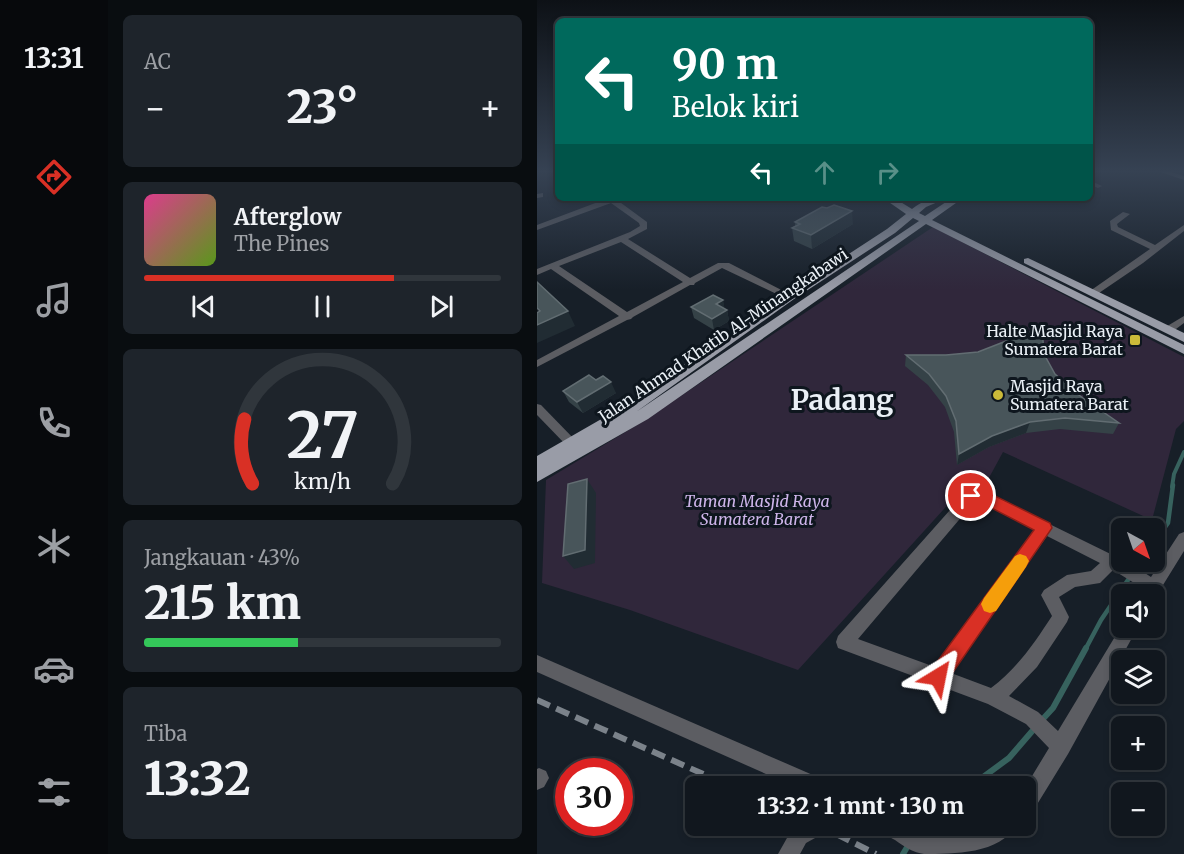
<!DOCTYPE html>
<html lang="id">
<meta charset="utf-8">
<style>
body{margin:0;font-family:Merriweather,serif;background:#1e242b;color:#f1f3f6;height:100vh;display:flex;flex-direction:column;font-size:22px;white-space:nowrap}
*{box-sizing:border-box;margin:0}
p{font-size:20px;color:#9c9fa4}
.icon{flex:none;width:33px;height:33px;fill:none;stroke:currentColor;stroke-width:2;stroke-linecap:round;stroke-linejoin:round}
.map{position:relative;flex:1;overflow:hidden}
.sheet{display:flex;flex-direction:column;gap:15px;padding:15px;background:#090d10;width:429px}
.sheet>*{flex:none}
.top-card{position:absolute;left:18px;top:18px;width:538px;height:183px;border-radius:9px;box-shadow:0 3px 9px #0003,0 0 0 2px #30363c;background:#00695c;color:#fff;overflow:hidden}
.needle{width:39px;rotate:140deg}
.tools{position:absolute;left:574px;top:518px;display:grid;gap:12px}
.tools a{display:grid;place-items:center;width:54px;height:54px;border-radius:9px;background:#11171e;box-shadow:0 3px 9px #0003,0 0 0 2px #30363c;font-size:30px}
.speed{position:absolute;left:18px;top:758px;display:flex;gap:12px;font-size:30px;font-weight:700;text-align:center}
.speed>*{display:grid;place-content:center;width:78px;height:78px;border-radius:50%;background:#11171e;box-shadow:0 3px 9px #0003,0 0 0 2px #30363c;line-height:1}
.speed .limit{border:9px solid #d22;background:#fff;color:#111}
.pin{position:absolute;display:grid;place-items:center;width:51px;height:51px;color:#fff;margin:-26px;border:3px solid #fff;border-radius:50%;box-shadow:0 2px 6px #0007}
.me{position:absolute;width:66px;margin:-33px;rotate:35deg;stroke-linejoin:round;filter:drop-shadow(0 0 4px #0008)}
.turn{display:flex;align-items:center;gap:21px;height:126px;padding:0 18px;font-size:27px}
.turn .icon{width:78px;height:78px;stroke-width:2.5}
.turn b{display:block;font-size:42px;line-height:51px}
.lanes{display:flex;align-items:center;height:57px;padding:0 18px;background:#0003;justify-content:center;gap:30px;direction:ltr}
.lanes .off{opacity:.35}
.big{font-size:45px;font-weight:800;line-height:1.1}
.sheet .card{flex:1;display:flex;flex-direction:column;justify-content:center;gap:9px;min-width:0;padding:0 21px;border-radius:9px;background:#1e242b}
.sheet .dial{align-items:center;gap:0}
.dial svg{height:156px;overflow:visible;fill:none;stroke:#30363c;stroke-width:7;stroke-linecap:round;text-anchor:middle}
.dial text{fill:#f1f3f6;stroke:none}
.song{display:flex;align-items:center;gap:18px}
.cover{width:72px;height:72px;border-radius:9px;background:linear-gradient(135deg,hsl(330 70% 55%),hsl(90 70% 35%))}
.played{height:6px;border-radius:3px;background:linear-gradient(90deg,#d93025 70%,#30363c 70%)}
.keys{display:flex;justify-content:space-around;direction:ltr}
.heat{display:flex;justify-content:space-between;align-items:center;font-size:33px;direction:ltr}
.charge{height:9px;border-radius:4px;background:linear-gradient(90deg,#34c759 43%,#30363c 0)}
.trip{position:absolute;left:148px;top:776px;width:351px;height:60px;border-radius:9px;background:#11171e;box-shadow:0 3px 9px #0003,0 0 0 2px #30363c;font-weight:800;line-height:60px;text-align:center}
main{display:flex;flex:1;min-height:0}
.menu{display:flex;flex-direction:column;width:108px;justify-content:space-around;align-items:center;background:#07090c;color:#9c9fa4}
.menu .icon{width:42px;height:42px}
.menu .current{color:#d93025}
.menu b{font-size:27px;color:#f1f3f6}
.map>svg:first-child{display:block}
.green{fill:#30273b}
.lines{fill:none;stroke-linecap:round;stroke-linejoin:round}
.stream-far2{stroke:#37625e;stroke-width:4}
.stream-far1{stroke:#37625e;stroke-width:4.5}
.stream{stroke:#37625e;stroke-width:6}
.minor{fill:#5c5d62;fill-rule:evenodd}
.major{fill:#999ca7;fill-rule:evenodd}
.rail{stroke:#7b828a;stroke-width:6;stroke-dasharray:14 7;stroke-linecap:butt}
.wall{fill:#354247}
.shaded-wall{fill:#212c33}
.building{fill:#48555a;stroke:#626d72;stroke-width:1.5}
.route{fill:#d93025;stroke:#8d1f18;stroke-width:1.5}
.slow{fill:#f59e0b}
.poi-dot{fill:#cbba39;stroke:#0e161e;stroke-width:2}
.labels{text-anchor:middle;stroke-width:6;stroke-linejoin:round;paint-order:stroke}
.poi-label{font-size:16px;fill:#eaf0f6;stroke:#0e161e;text-anchor:end}
.street-label{font-size:16px;fill:#eaf0f6;stroke:#0e161e}
.park-label{font-size:16px;font-style:italic;fill:#ceb5ea;stroke:#0e161e}
.town-label{font-size:28px;font-weight:bold;fill:#eaf0f6;stroke:#0e161e}
</style>
<main>
<nav class="menu">
<b>13:31</b>
<svg class="icon current" aria-label="directions" viewBox="0 0 24 24"><path d="M12 3l9 9-9 9-9-9zM9 14v-3h6M13 9l2 2-2 2"/></svg>
<svg class="icon" aria-label="music" viewBox="0 0 24 24"><path d="M9 18V5l10-2v13"/><circle cx="6" cy="18" r="3"/><circle cx="16" cy="16" r="3"/></svg>
<svg class="icon" aria-label="phone" viewBox="0 0 24 24"><path d="M5 4h4l2 5-3 2q2 4 5 5l2-3 5 2v4C11 20 4 13 5 4z"/></svg>
<svg class="icon" aria-label="climate" viewBox="0 0 24 24"><path d="M12 3v18M4 7l16 10M4 17L20 7"/></svg>
<svg class="icon" aria-label="car" viewBox="0 0 24 24"><path d="M5 17H2v-5l4-1 3-4h7l3 4 3 1v5h-3M9 17h6M6 11h13"/><circle cx="7" cy="17" r="2"/><circle cx="17" cy="17" r="2"/></svg>
<svg class="icon" aria-label="filters" viewBox="0 0 24 24"><path d="M4 7h16M4 17h16"/><circle cx="9" cy="7" r="2"/><circle cx="15" cy="17" r="2"/></svg>
</nav>
<section class="sheet">
<div class="card"><p>AC</p>
<div class="heat"><a>−</a><b class="big">23°</b><a>+</a></div>
</div>
<div class="card">
<div class="song"><i class="cover"></i><div><b>Afterglow</b><p>The Pines</p></div></div>
<div class="played"></div>
<div class="keys"><svg class="icon" aria-label="previous" viewBox="0 0 24 24"><path d="M18 5L8 12l10 7zM5 5v14"/></svg><svg class="icon" aria-label="pause" viewBox="0 0 24 24"><path d="M8 5v14M16 5v14"/></svg><svg class="icon" aria-label="next" viewBox="0 0 24 24"><path d="M6 5l10 7-10 7zM19 5v14"/></svg></div>
</div>
<div class="card dial"><svg viewBox="0 0 100 80">
<path d="M14 69A42 42 0 1 1 86 69"/>
<path d="M14 69A42 42 0 0 1 10 36" stroke="#d93025"/>
<text x="50" y="56" font-size="32" font-weight="700">27</text>
<text x="50" y="72" font-size="11">km/h</text>
</svg></div>
<div class="card"><p>Jangkauan · 43%</p><b class="big">215 km</b><div class="charge"></div></div>
<div class="card"><p>Tiba</p><b class="big">13:32</b></div>
</section>
<div class="map">
<svg width="647" height="854" viewBox="0 0 647 854">
<rect width="100%" height="100%" fill="#171f28"/>
<!-- green -->
<polygon class="green" points="396,227 647,357 647,421 639,429 615,520 466,452 447,487 426,488 261,670 93,610 5,583 9,480 105,422"/>
<g class="lines">
<!-- stream-far2 -->
<polyline class="stream-far2" points="635,487 637,474 647,452"/>
<!-- stream-far1 -->
<g class="stream-far1">
<polyline points="618,541 631,523 636,485"/>
<polyline points="598,571 604,561"/>
<polyline points="548,650 564,620 593,577"/>
</g>
<!-- stream -->
<g class="stream">
<polyline points="504,721 516,708 549,648"/>
<polyline points="434,786 472,758 497,729"/>
<polyline points="378,832 382,825"/>
<polyline points="366,854 372,844"/>
</g>
<!-- minor -->
<g class="minor">
<polygon points="618,170 627,170 647,176 647,180"/>
<polygon points="554,181 565,186 561,188 554,185"/>
<polygon points="6,193 6,197 0,198 0,194"/>
<path d="M68,198H84L80,200L110,222V229L91,239L153,278L181,263H192L258,297L253,300L250,299L185,268L158,283L157,285H153L96,317L94,319L90,320L0,367V360L82,316L14,269L0,275V269L93,232L103,226L102,223L74,203L0,230V225L69,199ZM84,242L146,282L90,312L22,266Z"/>
<polygon points="586,212 593,214 580,224 581,227 618,245 647,225 647,231 606,263 559,295 553,295 553,291 613,249 574,230 573,221"/>
<polygon points="647,316 647,323 635,332 627,332 627,328"/>
<polygon points="0,404 4,405 39,441 41,444 39,447 31,447 0,415"/>
<path d="M443,490L594,564L614,577L642,534L647,532V551L618,598V594H604L607,589L576,570L563,583L538,587L522,597L532,617L530,622L500,667L472,696L501,712L521,731L585,625V627H601L531,754L496,811L489,814V786L512,748L489,724L451,704L301,648L299,642L301,636L429,492ZM438,501H442L498,530L398,667L321,639ZM510,536L563,563L554,571L530,575L507,590L504,595L515,616C498,642 480,669 454,688L414,673Z"/>
<polygon points="0,655 285,779 288,786 256,786 0,672"/>
<polygon points="2,768 9,771 12,778 7,787 0,790 0,769"/>
<polygon points="262,825 292,825 289,832 269,843 263,854 241,854 255,829"/>
<path d="M342,825H371L389,835L410,837L431,835L452,825H478C465,854 415,854 387,854C377,853 366,846 358,840C350,836 345,833 342,825Z"/>
</g>
<!-- major -->
<g class="major">
<path d="M346,198H357L375,209C386,200 396,198 410,198L389,207L382,213L388,216L415,198H426L395,220L647,345V354L389,224L111,419L0,482V456L87,406L249,295L350,229L369,214ZM376,218L382,221L99,412L257,299L358,233Z"/>
<polygon points="491,258 647,333 647,342 487,263 487,259"/>
</g>
<!-- rail -->
<g class="rail">
<polyline points="0,700 193,786"/>
<polyline points="281,825 339,854"/>
</g>
</g>
<!-- wall -->
<g class="wall">
<polygon points="252,198 276,198 267,203"/>
<polygon points="258,222 316,224 275,249 257,241 255,228 258,226"/>
<polygon points="186,300 187,309 190,310 192,321 177,330 157,318 154,307"/>
<polygon points="507,354 518,374 539,393 582,423 576,434 523,429 489,433 452,447 420,465 417,432 408,407 391,385 368,366 369,355"/>
<polygon points="59,380 79,393 46,413 32,402 26,391"/>
</g>
<!-- shaded-wall -->
<g class="shaded-wall">
<polygon points="270,198 276,198 267,203 266,200"/>
<polygon points="315,211 316,224 275,249 274,235"/>
<polygon points="186,300 188,311 179,304"/>
<polygon points="190,310 192,321 177,330 175,319"/>
<polygon points="31,311 38,326 0,343 0,325"/>
<polygon points="74,382 79,393 46,413 40,402"/>
<polygon points="493,422 489,433 452,447 420,465 422,454 455,436"/>
<polygon points="50,479 59,493 58,563 37,569 26,556"/>
</g>
<!-- building -->
<g class="building">
<polygon points="297,205 315,211 274,235 255,228 263,224 258,222 285,207 290,208"/>
<polygon points="0,282 31,311 0,325 0,313 3,311 0,308"/>
<polygon points="176,295 186,300 179,304 190,310 175,319 154,307"/>
<polygon points="505,327 507,354 518,374 539,393 582,423 528,418 493,422 455,436 422,454 419,421 409,396 392,374 369,355 409,355 441,352"/>
<polygon points="52,375 59,380 66,376 74,382 40,402 26,391"/>
<polygon points="50,479 48,550 26,556 31,484"/>
</g>
<!-- sky -->
<linearGradient id="sky" x2="0" y2="1"><stop stop-color="#0d1116"/><stop offset="0.59" stop-color="#364253"/><stop offset="1" stop-color="#364253" stop-opacity="0"/></linearGradient>
<rect width="647" height="290" fill="url(#sky)"/>
<!-- route -->
<polygon class="route" points="434,489 448,491 513,523 515,528 408,684 401,687 394,684 391,677 394,670 497,530 441,501 428,500 426,496 428,491"/>
<!-- slow -->
<polygon class="slow" points="483,554 489,556 492,561 489,567 459,611 453,613 447,611 444,604 447,598 478,556"/>
<!-- markers -->
<g class="poi-dot">
<rect x="592" y="334" width="12" height="12" rx="3"/>
<circle cx="461" cy="395" r="6"/>
</g>
<g class="labels">
<!-- poi labels -->
<g class="poi-label">
<text x="586" y="337">Halte Masjid Raya<tspan x="586" dy="18">Sumatera Barat</tspan></text>
<text x="473" y="392" text-anchor="start">Masjid Raya<tspan x="473" dy="18">Sumatera Barat</tspan></text>
</g>
<!-- street labels -->
<g class="street-label">
<text transform="translate(186 335) rotate(-34)" y="6">Jalan Ahmad Khatib Al-Minangkabawi</text>
</g>
<!-- park labels -->
<g class="park-label">
<text x="220" y="507">Taman Masjid Raya<tspan x="220" dy="18">Sumatera Barat</tspan></text>
</g>
<!-- town labels -->
<g class="town-label">
<text x="305" y="410">Padang</text>
</g>
</g>
</svg>
<div class="tools">
<a><svg class="needle" viewBox="-14 -14 28 28"><path d="M0-13l5 13h-10z" fill="#e53935"/><path d="M0 13l5-13h-10z" fill="#9c9fa4"/></svg></a>
<a><svg class="icon" aria-label="sound" viewBox="0 0 24 24"><path d="M4 9h4l5-4v14l-5-4H4zM17 9q2 3 0 6"/></svg></a>
<a><svg class="icon" aria-label="layers" viewBox="0 0 24 24"><path d="M12 4l9 5-9 5-9-5zM3 14l9 5 9-5"/></svg></a>
<a>+</a>
<a>−</a>
</div>
<div class="speed"><div class="limit">30</div></div>
<div class="pin" style="left:434px;top:496px;background:#d93025"><svg class="icon" aria-label="arrive" viewBox="0 0 24 24"><path d="M6 21V4h12l-3 4 3 4H6"/></svg></div>
<svg class="me" style="left:401px;top:677px" viewBox="-20 -20 40 40"><path d="M0-17L14 15 0 8-14 15z" fill="#d93025" stroke="#fff" stroke-width="4"/></svg>
<div class="trip">13:32 · 1 mnt · 130 m</div>
<div class="top-card">
<div class="turn"><svg class="icon" aria-label="left" viewBox="0 0 24 24"><path d="M17 20v-9H6M10 6l-5 5 5 5"/></svg><div><b>90 m</b>Belok kiri</div></div>
<div class="lanes"><svg class="icon" aria-label="left" viewBox="0 0 24 24"><path d="M17 20v-9H6M10 6l-5 5 5 5"/></svg><svg class="icon off" aria-label="ahead" viewBox="0 0 24 24"><path d="M12 20V5M6 11l6-6 6 6"/></svg><svg class="icon off" aria-label="right" viewBox="0 0 24 24"><path d="M7 20v-9h11M14 6l5 5-5 5"/></svg></div>
</div>
</div>
</main>
